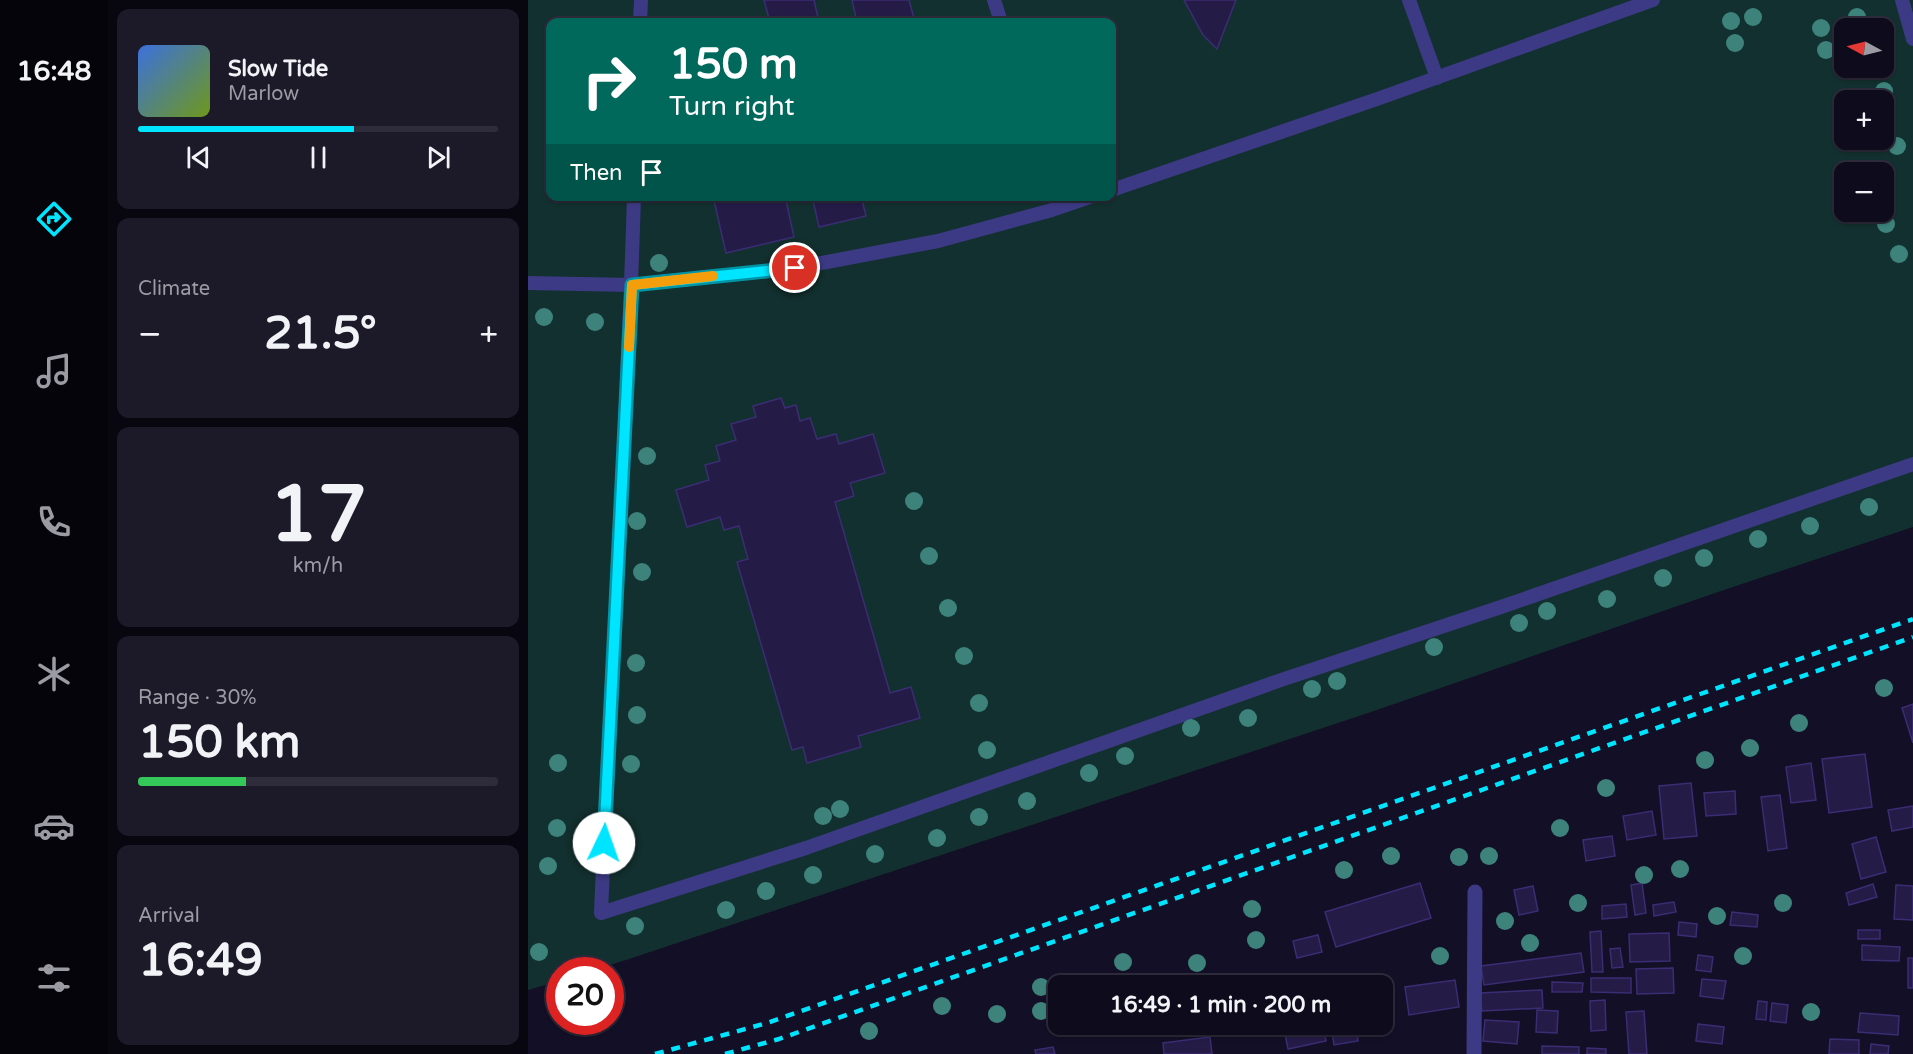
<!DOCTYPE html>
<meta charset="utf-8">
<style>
body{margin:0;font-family:"Varela Round",sans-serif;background:#1c1929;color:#f1f3f6;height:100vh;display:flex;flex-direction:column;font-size:22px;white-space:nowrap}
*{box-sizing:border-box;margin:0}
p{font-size:20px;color:#9b9ba3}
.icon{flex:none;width:33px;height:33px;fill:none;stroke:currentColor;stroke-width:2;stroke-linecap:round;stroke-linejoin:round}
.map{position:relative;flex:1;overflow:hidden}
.details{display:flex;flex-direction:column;gap:9px;padding:9px;background:#08060f;width:420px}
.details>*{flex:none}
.banner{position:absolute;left:18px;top:18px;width:570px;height:183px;border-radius:12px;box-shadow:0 2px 4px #0004,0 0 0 2px #2e2b3b;background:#00695c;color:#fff;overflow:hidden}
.needle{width:39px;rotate:277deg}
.fabs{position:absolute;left:1306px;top:18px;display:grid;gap:12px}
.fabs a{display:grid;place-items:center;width:60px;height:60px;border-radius:12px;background:#0e0b1c;box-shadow:0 2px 4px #0004,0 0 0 2px #2e2b3b;font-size:30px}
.speed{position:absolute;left:18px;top:957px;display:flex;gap:12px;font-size:30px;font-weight:700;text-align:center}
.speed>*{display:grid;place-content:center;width:78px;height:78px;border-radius:50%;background:#0e0b1c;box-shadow:0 2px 4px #0004,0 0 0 2px #2e2b3b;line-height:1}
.speed .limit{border:9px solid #d22;background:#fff;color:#111}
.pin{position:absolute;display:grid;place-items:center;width:51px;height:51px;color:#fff;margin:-26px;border:3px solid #fff;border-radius:50%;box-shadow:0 2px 6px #0007}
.me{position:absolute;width:66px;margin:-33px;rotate:3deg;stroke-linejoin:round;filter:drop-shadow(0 0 4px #0008)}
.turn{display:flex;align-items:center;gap:21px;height:126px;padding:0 24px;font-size:27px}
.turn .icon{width:78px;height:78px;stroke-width:2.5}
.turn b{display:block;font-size:42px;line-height:51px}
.then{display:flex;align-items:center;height:57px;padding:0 24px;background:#0003;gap:12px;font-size:22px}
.big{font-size:45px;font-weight:800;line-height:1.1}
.details .card{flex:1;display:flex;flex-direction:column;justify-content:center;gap:9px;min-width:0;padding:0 21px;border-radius:12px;background:#1c1929}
.details .dial{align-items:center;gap:0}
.dial b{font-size:78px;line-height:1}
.song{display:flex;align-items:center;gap:18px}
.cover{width:72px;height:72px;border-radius:9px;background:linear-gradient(135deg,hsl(220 70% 55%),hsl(80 70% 35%))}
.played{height:6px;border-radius:3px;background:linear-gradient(90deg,#00e5ff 60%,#2e2b3b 60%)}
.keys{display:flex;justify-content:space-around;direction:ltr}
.heat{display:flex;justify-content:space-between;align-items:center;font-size:33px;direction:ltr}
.charge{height:9px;border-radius:4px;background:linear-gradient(90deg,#34c759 30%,#2e2b3b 0)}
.trip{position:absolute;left:520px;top:975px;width:345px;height:60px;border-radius:12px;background:#0e0b1c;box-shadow:0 2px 4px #0004,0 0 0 2px #2e2b3b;font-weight:800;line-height:60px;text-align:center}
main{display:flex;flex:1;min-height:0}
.dock{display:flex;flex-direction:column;width:108px;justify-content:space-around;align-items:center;background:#06040b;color:#9b9ba3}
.dock .icon{width:42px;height:42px}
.dock .selected{color:#00e5ff}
.dock b{font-size:27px;color:#f1f3f6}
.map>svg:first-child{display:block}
.green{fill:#12302f;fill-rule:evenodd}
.building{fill:#241b47;stroke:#3b2d73;stroke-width:1.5}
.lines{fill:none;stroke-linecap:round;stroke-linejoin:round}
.lane{stroke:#3d3a85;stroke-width:14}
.street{stroke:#3d3a85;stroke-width:15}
.rail{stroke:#00e5ff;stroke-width:4.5;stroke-dasharray:9 8;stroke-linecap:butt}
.tree{fill:#3d827b}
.route-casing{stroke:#0095a6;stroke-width:15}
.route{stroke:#00e5ff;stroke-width:10}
.slow{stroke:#f59e0b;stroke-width:10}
</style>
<main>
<nav class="dock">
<b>16:48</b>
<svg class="icon selected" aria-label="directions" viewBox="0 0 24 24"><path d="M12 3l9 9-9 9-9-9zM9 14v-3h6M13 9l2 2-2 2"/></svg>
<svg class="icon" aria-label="music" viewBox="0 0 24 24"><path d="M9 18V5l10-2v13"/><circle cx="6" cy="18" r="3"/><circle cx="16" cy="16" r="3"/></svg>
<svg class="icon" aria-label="phone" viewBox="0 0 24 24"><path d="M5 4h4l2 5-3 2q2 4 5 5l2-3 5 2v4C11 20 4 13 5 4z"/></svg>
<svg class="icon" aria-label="climate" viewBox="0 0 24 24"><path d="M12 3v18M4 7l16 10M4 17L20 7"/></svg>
<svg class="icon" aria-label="car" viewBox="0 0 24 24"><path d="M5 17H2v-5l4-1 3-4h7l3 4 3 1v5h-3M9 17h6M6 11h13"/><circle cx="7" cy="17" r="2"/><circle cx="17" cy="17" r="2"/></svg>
<svg class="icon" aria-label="filters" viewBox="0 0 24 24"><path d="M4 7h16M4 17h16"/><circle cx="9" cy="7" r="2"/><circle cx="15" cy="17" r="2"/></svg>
</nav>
<section class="details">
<div class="card">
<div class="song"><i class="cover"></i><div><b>Slow Tide</b><p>Marlow</p></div></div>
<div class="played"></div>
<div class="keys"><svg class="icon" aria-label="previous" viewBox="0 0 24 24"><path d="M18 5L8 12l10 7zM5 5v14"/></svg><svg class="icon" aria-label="pause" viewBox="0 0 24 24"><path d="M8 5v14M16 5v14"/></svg><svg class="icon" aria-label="next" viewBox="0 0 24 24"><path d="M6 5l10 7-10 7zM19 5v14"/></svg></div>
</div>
<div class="card"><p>Climate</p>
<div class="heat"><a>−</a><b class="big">21.5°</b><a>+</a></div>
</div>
<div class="card dial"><b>17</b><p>km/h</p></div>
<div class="card"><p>Range · 30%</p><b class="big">150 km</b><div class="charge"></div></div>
<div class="card"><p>Arrival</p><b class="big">16:49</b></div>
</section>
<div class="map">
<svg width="1385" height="1054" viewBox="0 0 1385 1054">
<rect width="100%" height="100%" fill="#130f26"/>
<!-- green -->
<path class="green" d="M0,0H1385V527L1193,591L843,712L98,960L65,970H32L31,981L0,990ZM22,22H584V196H22ZM1317,28H1356V68H1317ZM1317,100H1356V140H1317ZM1317,172H1356V212H1317Z"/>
<!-- building -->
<g class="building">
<polygon points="236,0 286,0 291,22 242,22"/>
<polygon points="324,0 381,0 387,22 329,22"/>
<polygon points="656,0 708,0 689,49 675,35"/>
<polygon points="185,196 257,196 266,237 198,253"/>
<polygon points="284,196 333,196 338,216 291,227"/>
<polygon points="253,398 257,408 268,405 272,421 282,418 289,439 308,434 311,444 345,434 357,473 322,483 326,496 307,502 362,693 383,687 392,718 330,736 333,747 279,763 275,747 264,750 209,562 220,559 211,526 196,530 192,517 159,527 148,490 181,480 177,465 192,461 188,446 208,440 203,424 228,417 225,406"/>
<polygon points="1385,704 1385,743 1374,708"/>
<polygon points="1337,754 1344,807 1301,813 1294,759"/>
<polygon points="1283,763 1288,800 1263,803 1258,767"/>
<polygon points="1163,783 1169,836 1136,839 1131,786"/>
<polygon points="1207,791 1208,814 1178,816 1176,793"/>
<polygon points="1252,795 1259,848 1240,851 1233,797"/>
<polygon points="1385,806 1385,827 1364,831 1360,810"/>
<polygon points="1124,811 1128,835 1099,840 1095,816"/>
<polygon points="1084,836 1087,856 1058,861 1055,840"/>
<polygon points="1348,837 1358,872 1333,879 1324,844"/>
<polygon points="892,883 903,918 808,947 797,912"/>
<polygon points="1114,883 1118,913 1107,915 1103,885"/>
<polygon points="1345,884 1349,897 1321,905 1318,893"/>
<polygon points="1368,885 1385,886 1385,920 1366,919"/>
<polygon points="1005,886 1010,911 991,915 986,890"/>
<polygon points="1146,902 1148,912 1126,916 1125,905"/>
<polygon points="1098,904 1099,917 1074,919 1074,906"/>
<polygon points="1204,912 1230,915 1229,927 1202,925"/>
<polygon points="1151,922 1169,924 1168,937 1150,935"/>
<rect x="1330" y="930" width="22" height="9"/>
<polygon points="1073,931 1075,972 1064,972 1062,932"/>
<polygon points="1141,933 1142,961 1102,962 1101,934"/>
<polygon points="790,935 794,952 769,958 765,941"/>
<polygon points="1334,945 1372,947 1371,961 1334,960"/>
<polygon points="1092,948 1095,967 1084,968 1082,949"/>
<polygon points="1053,953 1056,972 956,985 953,966"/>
<polygon points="1170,955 1185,957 1183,972 1168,970"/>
<rect x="1380" y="958" width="5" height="30"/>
<polygon points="1145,968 1146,993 1109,994 1108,969"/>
<polygon points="1063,978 1103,978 1103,993 1063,992"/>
<polygon points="1174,979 1198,981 1195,999 1172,996"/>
<polygon points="927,980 931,1007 881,1015 877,987"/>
<polygon points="1024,982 1055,983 1054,992 1024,992"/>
<polygon points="1014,990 1015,1008 954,1011 952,993"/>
<polygon points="1077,1000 1078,1030 1063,1031 1062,1001"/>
<polygon points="1230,1001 1239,1002 1238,1020 1228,1019"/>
<polygon points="1244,1003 1260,1005 1258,1023 1242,1021"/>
<polygon points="1009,1010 1030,1011 1029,1033 1008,1032"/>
<polygon points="1116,1011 1119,1054 1101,1054 1098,1012"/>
<polygon points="1332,1013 1371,1016 1370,1035 1330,1032"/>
<polygon points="957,1020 991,1022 989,1044 955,1041"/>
<polygon points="755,1024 795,1024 798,1041 760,1049"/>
<polygon points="803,1024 828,1024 830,1041 806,1045"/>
<polygon points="1170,1024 1196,1027 1194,1044 1168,1041"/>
<polygon points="682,1037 684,1054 636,1054 635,1043"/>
<polygon points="1302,1039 1331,1040 1331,1054 1301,1054"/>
<polygon points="1343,1044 1361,1046 1360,1054 1342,1054"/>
<polygon points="1014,1046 1051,1047 1051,1054 1014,1054"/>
<polygon points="525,1047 527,1054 508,1054 507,1050"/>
<polygon points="1059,1048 1078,1049 1078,1054 1059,1054"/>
</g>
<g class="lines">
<!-- lane -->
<g class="lane">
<polyline points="466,0 473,22"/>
<polyline points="881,0 909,78"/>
<polyline points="1374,0 1385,39"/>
<polyline points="112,22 113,0"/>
<polyline points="584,190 852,98 1125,0"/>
<path d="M106,196C99,435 83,674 73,913L278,848L756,679L973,607L1385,464"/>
<polyline points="0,283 104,285 267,268 410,241 524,210 565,196"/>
</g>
<!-- street -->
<polyline class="street" points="946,1054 947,892"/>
<!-- rail -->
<g class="rail">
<polyline points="127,1054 239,1023 1385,619"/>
<polyline points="197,1054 251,1039 1385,637"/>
</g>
</g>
<!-- trees -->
<g class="tree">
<circle cx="1225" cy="17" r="9"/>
<circle cx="1329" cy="17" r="9"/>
<circle cx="1203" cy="21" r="9"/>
<circle cx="1293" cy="28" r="9"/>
<circle cx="1207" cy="43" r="9"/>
<circle cx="1298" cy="50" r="9"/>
<circle cx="1356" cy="91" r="9"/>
<circle cx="1369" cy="146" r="9"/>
<circle cx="1358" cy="224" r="9"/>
<circle cx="1371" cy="254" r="9"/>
<circle cx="131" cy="263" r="9"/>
<circle cx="16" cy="317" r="9"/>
<circle cx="67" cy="322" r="9"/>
<circle cx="119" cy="456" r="9"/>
<circle cx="386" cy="501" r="9"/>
<circle cx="1341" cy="507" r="9"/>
<circle cx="109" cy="521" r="9"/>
<circle cx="1282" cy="526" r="9"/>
<circle cx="1230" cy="539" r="9"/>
<circle cx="401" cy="556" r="9"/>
<circle cx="1176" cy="558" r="9"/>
<circle cx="114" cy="572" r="9"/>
<circle cx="1135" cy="578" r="9"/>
<circle cx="1079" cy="599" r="9"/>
<circle cx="420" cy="608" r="9"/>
<circle cx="1019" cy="611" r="9"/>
<circle cx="991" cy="623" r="9"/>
<circle cx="906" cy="647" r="9"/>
<circle cx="436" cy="656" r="9"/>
<circle cx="108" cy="663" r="9"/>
<circle cx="809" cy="681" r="9"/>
<circle cx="1356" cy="688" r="9"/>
<circle cx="784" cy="689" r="9"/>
<circle cx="451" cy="703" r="9"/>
<circle cx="109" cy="715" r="9"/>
<circle cx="720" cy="718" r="9"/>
<circle cx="1271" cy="723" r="9"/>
<circle cx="663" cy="728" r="9"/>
<circle cx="1222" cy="748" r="9"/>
<circle cx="459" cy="750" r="9"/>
<circle cx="597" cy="756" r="9"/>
<circle cx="1177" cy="760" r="9"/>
<circle cx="30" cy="763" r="9"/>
<circle cx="103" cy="764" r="9"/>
<circle cx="561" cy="773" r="9"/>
<circle cx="1078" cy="788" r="9"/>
<circle cx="499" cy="801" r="9"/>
<circle cx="312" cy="809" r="9"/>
<circle cx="295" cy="816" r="9"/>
<circle cx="451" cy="817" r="9"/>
<circle cx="29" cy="828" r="9"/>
<circle cx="1032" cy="828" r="9"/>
<circle cx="409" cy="838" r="9"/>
<circle cx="347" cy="854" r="9"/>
<circle cx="863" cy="856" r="9"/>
<circle cx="961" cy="856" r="9"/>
<circle cx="931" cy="857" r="9"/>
<circle cx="20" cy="866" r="9"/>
<circle cx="1152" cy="869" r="9"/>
<circle cx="816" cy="870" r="9"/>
<circle cx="285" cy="875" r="9"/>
<circle cx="1116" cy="875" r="9"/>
<circle cx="238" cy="891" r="9"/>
<circle cx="1050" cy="903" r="9"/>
<circle cx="1255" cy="903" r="9"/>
<circle cx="724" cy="909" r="9"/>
<circle cx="198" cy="910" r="9"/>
<circle cx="1189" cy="916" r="9"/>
<circle cx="977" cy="921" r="9"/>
<circle cx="107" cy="926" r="9"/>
<circle cx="728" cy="940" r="9"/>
<circle cx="1002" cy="943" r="9"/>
<circle cx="11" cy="952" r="9"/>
<circle cx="912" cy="956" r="9"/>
<circle cx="1215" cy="956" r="9"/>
<circle cx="595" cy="962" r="9"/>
<circle cx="669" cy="963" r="9"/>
<circle cx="513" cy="987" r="9"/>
<circle cx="414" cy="1006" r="9"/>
<circle cx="513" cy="1011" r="9"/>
<circle cx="1283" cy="1012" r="9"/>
<circle cx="469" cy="1014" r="9"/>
<circle cx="341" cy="1031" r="9"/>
</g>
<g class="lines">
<!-- route casing -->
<g class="route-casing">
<polyline id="route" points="76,843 104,285 267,268"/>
</g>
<!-- route -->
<use href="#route" class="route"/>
<!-- slow -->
<polyline class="slow" points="101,347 104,285 185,276"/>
</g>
</svg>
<div class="fabs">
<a><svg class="needle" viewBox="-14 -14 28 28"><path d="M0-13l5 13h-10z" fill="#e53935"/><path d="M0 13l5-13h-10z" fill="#9b9ba3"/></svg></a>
<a>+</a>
<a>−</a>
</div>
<div class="speed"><div class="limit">20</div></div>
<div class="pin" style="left:267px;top:268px;background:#d93025"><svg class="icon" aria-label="arrive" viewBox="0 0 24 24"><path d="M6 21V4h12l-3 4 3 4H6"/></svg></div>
<svg class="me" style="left:76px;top:843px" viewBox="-20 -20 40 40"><circle r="19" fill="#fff"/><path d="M0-13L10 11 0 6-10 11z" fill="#00e5ff"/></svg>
<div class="trip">16:49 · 1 min · 200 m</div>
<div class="banner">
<div class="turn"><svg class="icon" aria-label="right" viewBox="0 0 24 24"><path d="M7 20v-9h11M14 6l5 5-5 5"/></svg><div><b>150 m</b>Turn right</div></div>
<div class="then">Then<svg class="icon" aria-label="arrive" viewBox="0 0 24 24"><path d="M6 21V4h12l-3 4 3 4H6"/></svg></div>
</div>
</div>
</main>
